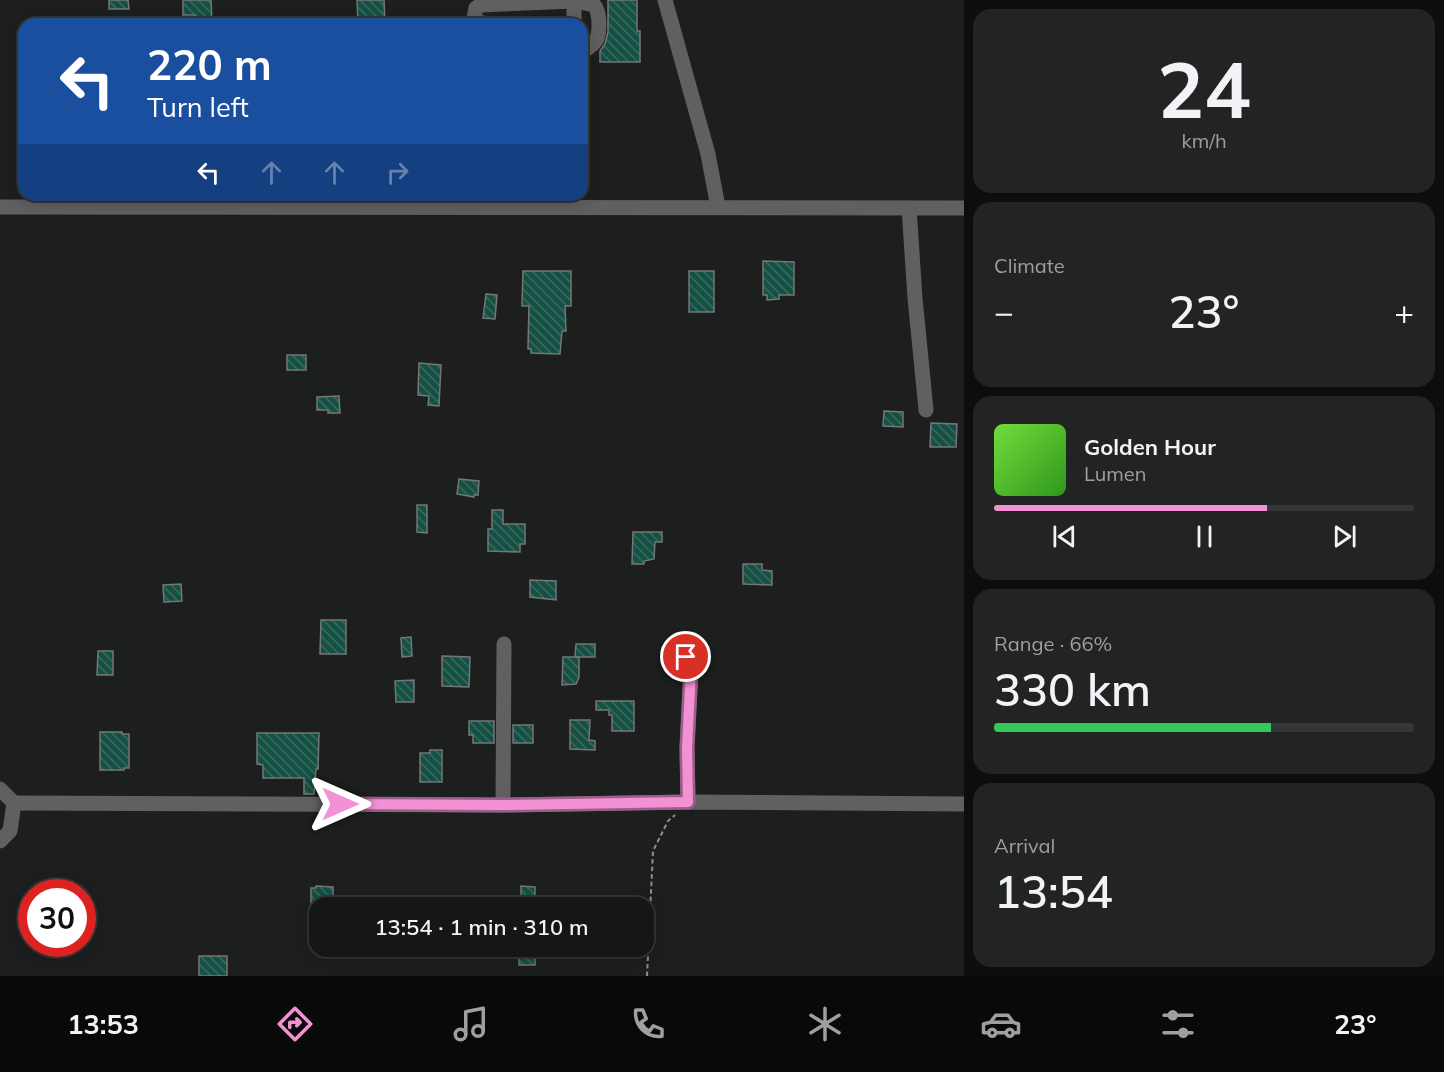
<!DOCTYPE html>
<meta charset="utf-8">
<style>
body{margin:0;font-family:Mulish,sans-serif;background:#222423;color:#f1f3f6;height:100vh;display:flex;flex-direction:column;font-size:22px;white-space:nowrap}
*{box-sizing:border-box;margin:0}
p{font-size:20px;color:#9d9fa1}
.icon{flex:none;width:33px;height:33px;fill:none;stroke:currentColor;stroke-width:2;stroke-linecap:round;stroke-linejoin:round}
.map{position:relative;flex:1;overflow:hidden}
.side{display:flex;flex-direction:column;gap:9px;padding:9px;background:#0c0d0c;width:480px}
.side>*{flex:none}
.top-card{position:absolute;left:18px;top:18px;width:570px;height:183px;border-radius:18px;box-shadow:0 3px 15px #0003,0 0 0 2px #343635;background:#1a4fa0;color:#fff;overflow:hidden}
.speed{position:absolute;left:18px;top:879px;display:flex;gap:12px;font-size:30px;font-weight:700;text-align:center}
.speed>*{display:grid;place-content:center;width:78px;height:78px;border-radius:50%;background:#151716;box-shadow:0 3px 15px #0003,0 0 0 2px #343635;line-height:1}
.speed .limit{border:9px solid #d22;background:#fff;color:#111}
.pin{position:absolute;display:grid;place-items:center;width:51px;height:51px;color:#fff;margin:-26px;border:3px solid #fff;border-radius:50%;box-shadow:0 2px 6px #0007}
.me{position:absolute;width:66px;margin:-33px;rotate:90deg;stroke-linejoin:round;filter:drop-shadow(0 0 4px #0008)}
.turn{display:flex;align-items:center;gap:21px;height:126px;padding:0 30px;font-size:27px}
.turn .icon{width:78px;height:78px;stroke-width:2.5}
.turn b{display:block;font-size:42px;line-height:51px}
.lanes{display:flex;align-items:center;height:57px;padding:0 30px;background:#0003;justify-content:center;gap:30px;direction:ltr}
.lanes .off{opacity:.35}
.big{font-size:45px;font-weight:600;line-height:1.1}
.side .card{flex:1;display:flex;flex-direction:column;justify-content:center;gap:9px;min-width:0;padding:0 21px;border-radius:18px;background:#222423}
.side .dial{align-items:center;gap:0}
.dial b{font-size:78px;line-height:1}
.song{display:flex;align-items:center;gap:18px}
.cover{width:72px;height:72px;border-radius:9px;background:linear-gradient(135deg,hsl(100 70% 55%),hsl(110 70% 35%))}
.played{height:6px;border-radius:3px;background:linear-gradient(90deg,#f391d5 65%,#343635 65%)}
.keys{display:flex;justify-content:space-around;direction:ltr}
.heat{display:flex;justify-content:space-between;align-items:center;font-size:33px;direction:ltr}
.charge{height:9px;border-radius:4px;background:linear-gradient(90deg,#34c759 66%,#343635 0)}
.trip{position:absolute;left:309px;top:897px;width:345px;height:60px;border-radius:18px;background:#151716;box-shadow:0 3px 15px #0003,0 0 0 2px #343635;font-weight:600;line-height:60px;text-align:center}
.menu{display:flex;height:96px;justify-content:space-around;align-items:center;background:#080909;color:#9d9fa1}
.menu .icon{width:42px;height:42px}
.menu .selected{color:#f391d5}
.menu b{font-size:27px;color:#f1f3f6}
main{display:flex;flex:1;min-height:0}
.map>svg:first-child{display:block}
.building{fill:url(#building-back-hatch);stroke:#747776;stroke-width:1.5}
.lines{fill:none;stroke-linecap:round;stroke-linejoin:round}
.path{stroke:#8d8f8e;stroke-width:2;stroke-dasharray:4.5 3;stroke-linecap:butt}
.minor{stroke:#615f60;stroke-width:15}
.route-casing{stroke:#9e5e8a;stroke-width:15}
.route{stroke:#f391d5;stroke-width:10}
</style>
<main>
<div class="map">
<svg width="964" height="976" viewBox="0 0 964 976">
<defs>
<pattern id="building-back-hatch" width="6" height="6" patternUnits="userSpaceOnUse" patternTransform="scale(1.5)"><rect width="6" height="6" fill="#165044"/><path d="M-1 5l2 2M0 0l6 6M5-1l2 2" fill="none" stroke="#386a5f"/></pattern>
</defs>
<rect width="100%" height="100%" fill="#1c1f1e"/>
<!-- building -->
<g class="building">
<polygon points="109,0 128,0 129,9 109,9"/>
<polygon points="183,0 211,0 212,24 203,24 195,15 183,15"/>
<polygon points="357,0 384,0 385,23 358,24"/>
<polygon points="608,0 637,0 637,31 640,31 640,62 600,62 600,51 605,44 608,32"/>
<polygon points="763,261 794,262 794,295 779,295 779,299 767,300 767,295 763,295"/>
<polygon points="523,271 571,271 571,306 565,306 566,331 562,331 560,354 531,353 531,349 528,349 529,306 522,306"/>
<rect x="689" y="271" width="25" height="41"/>
<polygon points="486,294 497,295 495,319 483,318"/>
<rect x="287" y="355" width="19" height="15"/>
<polygon points="419,363 441,365 439,406 428,405 429,396 418,395"/>
<polygon points="339,396 340,413 328,413 328,410 317,410 317,397"/>
<polygon points="884,411 903,412 903,427 883,426"/>
<polygon points="931,423 957,424 956,447 930,447"/>
<polygon points="459,479 479,481 478,495 474,495 474,497 457,494"/>
<polygon points="417,505 427,505 427,533 417,532"/>
<polygon points="492,510 503,510 503,524 525,524 525,544 520,544 520,552 488,551 488,529 492,529"/>
<polygon points="633,532 662,532 662,542 655,542 654,559 644,561 644,564 632,564"/>
<polygon points="743,564 762,564 762,570 772,571 772,585 743,584"/>
<polygon points="530,580 556,581 556,600 530,597"/>
<polygon points="181,584 182,601 164,602 163,585"/>
<polygon points="321,620 346,620 346,654 320,654"/>
<polygon points="411,637 412,656 402,657 401,638"/>
<polygon points="576,644 595,644 595,657 575,657"/>
<polygon points="98,651 113,651 113,675 97,675"/>
<polygon points="442,656 470,657 469,687 442,686"/>
<polygon points="563,657 579,657 579,677 576,684 562,685"/>
<polygon points="414,680 414,702 396,702 395,681"/>
<polygon points="596,701 634,701 634,731 612,731 612,715 609,715 609,710 596,710"/>
<polygon points="570,720 590,720 589,740 595,741 595,750 570,749"/>
<polygon points="469,721 494,721 494,743 473,743 473,735 469,735"/>
<rect x="513" y="725" width="20" height="18"/>
<polygon points="100,732 122,732 122,734 129,734 129,768 124,768 124,770 100,770"/>
<polygon points="257,733 319,733 318,769 316,769 314,794 304,794 304,778 263,778 263,765 257,764"/>
<polygon points="430,750 442,750 442,782 420,782 420,753 430,753"/>
<polygon points="316,886 333,887 333,908 320,908 320,924 311,924 311,888 316,888"/>
<polygon points="521,886 535,887 535,901 521,901"/>
<rect x="519" y="946" width="16" height="19"/>
<rect x="199" y="956" width="28" height="20"/>
</g>
<g class="lines">
<!-- path -->
<polyline class="path" points="647,976 653,851 668,821 675,815"/>
<!-- minor -->
<g class="minor">
<polyline points="665,0 708,154 718,207"/>
<polyline points="574,1 574,24"/>
<path d="M488,24L477,22L474,18L476,8L481,5L574,1L594,5C600,12 600,30 597,39C594,45 587,49 582,52"/>
<polyline points="0,207 964,208"/>
<polyline points="909,208 915,298 926,410"/>
<polyline points="686,657 689,660 691,668 687,748 688,802"/>
<polyline points="0,789 14,803 10,831 0,841"/>
<polyline points="14,803 503,805 688,802 964,804"/>
<polyline points="503,805 504,644"/>
</g>
</g>
<g class="lines">
<!-- route casing -->
<g class="route-casing">
<polyline id="route" points="340,804 503,805 688,802 687,748 691,668 689,660 686,657"/>
</g>
<!-- route -->
<use href="#route" class="route"/>
</g>
</svg>
<div class="speed"><div class="limit">30</div></div>
<div class="pin" style="left:686px;top:657px;background:#d93025"><svg class="icon" aria-label="arrive" viewBox="0 0 24 24"><path d="M6 21V4h12l-3 4 3 4H6"/></svg></div>
<svg class="me" style="left:340px;top:804px" viewBox="-20 -20 40 40"><path d="M0-17L14 15 0 8-14 15z" fill="#f391d5" stroke="#fff" stroke-width="4"/></svg>
<div class="trip">13:54 · 1 min · 310 m</div>
<div class="top-card">
<div class="turn"><svg class="icon" aria-label="left" viewBox="0 0 24 24"><path d="M17 20v-9H6M10 6l-5 5 5 5"/></svg><div><b>220 m</b>Turn left</div></div>
<div class="lanes"><svg class="icon" aria-label="left" viewBox="0 0 24 24"><path d="M17 20v-9H6M10 6l-5 5 5 5"/></svg><svg class="icon off" aria-label="ahead" viewBox="0 0 24 24"><path d="M12 20V5M6 11l6-6 6 6"/></svg><svg class="icon off" aria-label="ahead" viewBox="0 0 24 24"><path d="M12 20V5M6 11l6-6 6 6"/></svg><svg class="icon off" aria-label="right" viewBox="0 0 24 24"><path d="M7 20v-9h11M14 6l5 5-5 5"/></svg></div>
</div>
</div>
<section class="side">
<div class="card dial"><b>24</b><p>km/h</p></div>
<div class="card"><p>Climate</p>
<div class="heat"><a>−</a><b class="big">23°</b><a>+</a></div>
</div>
<div class="card">
<div class="song"><i class="cover"></i><div><b>Golden Hour</b><p>Lumen</p></div></div>
<div class="played"></div>
<div class="keys"><svg class="icon" aria-label="previous" viewBox="0 0 24 24"><path d="M18 5L8 12l10 7zM5 5v14"/></svg><svg class="icon" aria-label="pause" viewBox="0 0 24 24"><path d="M8 5v14M16 5v14"/></svg><svg class="icon" aria-label="next" viewBox="0 0 24 24"><path d="M6 5l10 7-10 7zM19 5v14"/></svg></div>
</div>
<div class="card"><p>Range · 66%</p><b class="big">330 km</b><div class="charge"></div></div>
<div class="card"><p>Arrival</p><b class="big">13:54</b></div>
</section>
</main>
<nav class="menu">
<b>13:53</b>
<svg class="icon selected" aria-label="directions" viewBox="0 0 24 24"><path d="M12 3l9 9-9 9-9-9zM9 14v-3h6M13 9l2 2-2 2"/></svg>
<svg class="icon" aria-label="music" viewBox="0 0 24 24"><path d="M9 18V5l10-2v13"/><circle cx="6" cy="18" r="3"/><circle cx="16" cy="16" r="3"/></svg>
<svg class="icon" aria-label="phone" viewBox="0 0 24 24"><path d="M5 4h4l2 5-3 2q2 4 5 5l2-3 5 2v4C11 20 4 13 5 4z"/></svg>
<svg class="icon" aria-label="climate" viewBox="0 0 24 24"><path d="M12 3v18M4 7l16 10M4 17L20 7"/></svg>
<svg class="icon" aria-label="car" viewBox="0 0 24 24"><path d="M5 17H2v-5l4-1 3-4h7l3 4 3 1v5h-3M9 17h6M6 11h13"/><circle cx="7" cy="17" r="2"/><circle cx="17" cy="17" r="2"/></svg>
<svg class="icon" aria-label="filters" viewBox="0 0 24 24"><path d="M4 7h16M4 17h16"/><circle cx="9" cy="7" r="2"/><circle cx="15" cy="17" r="2"/></svg>
<b>23°</b>
</nav>
